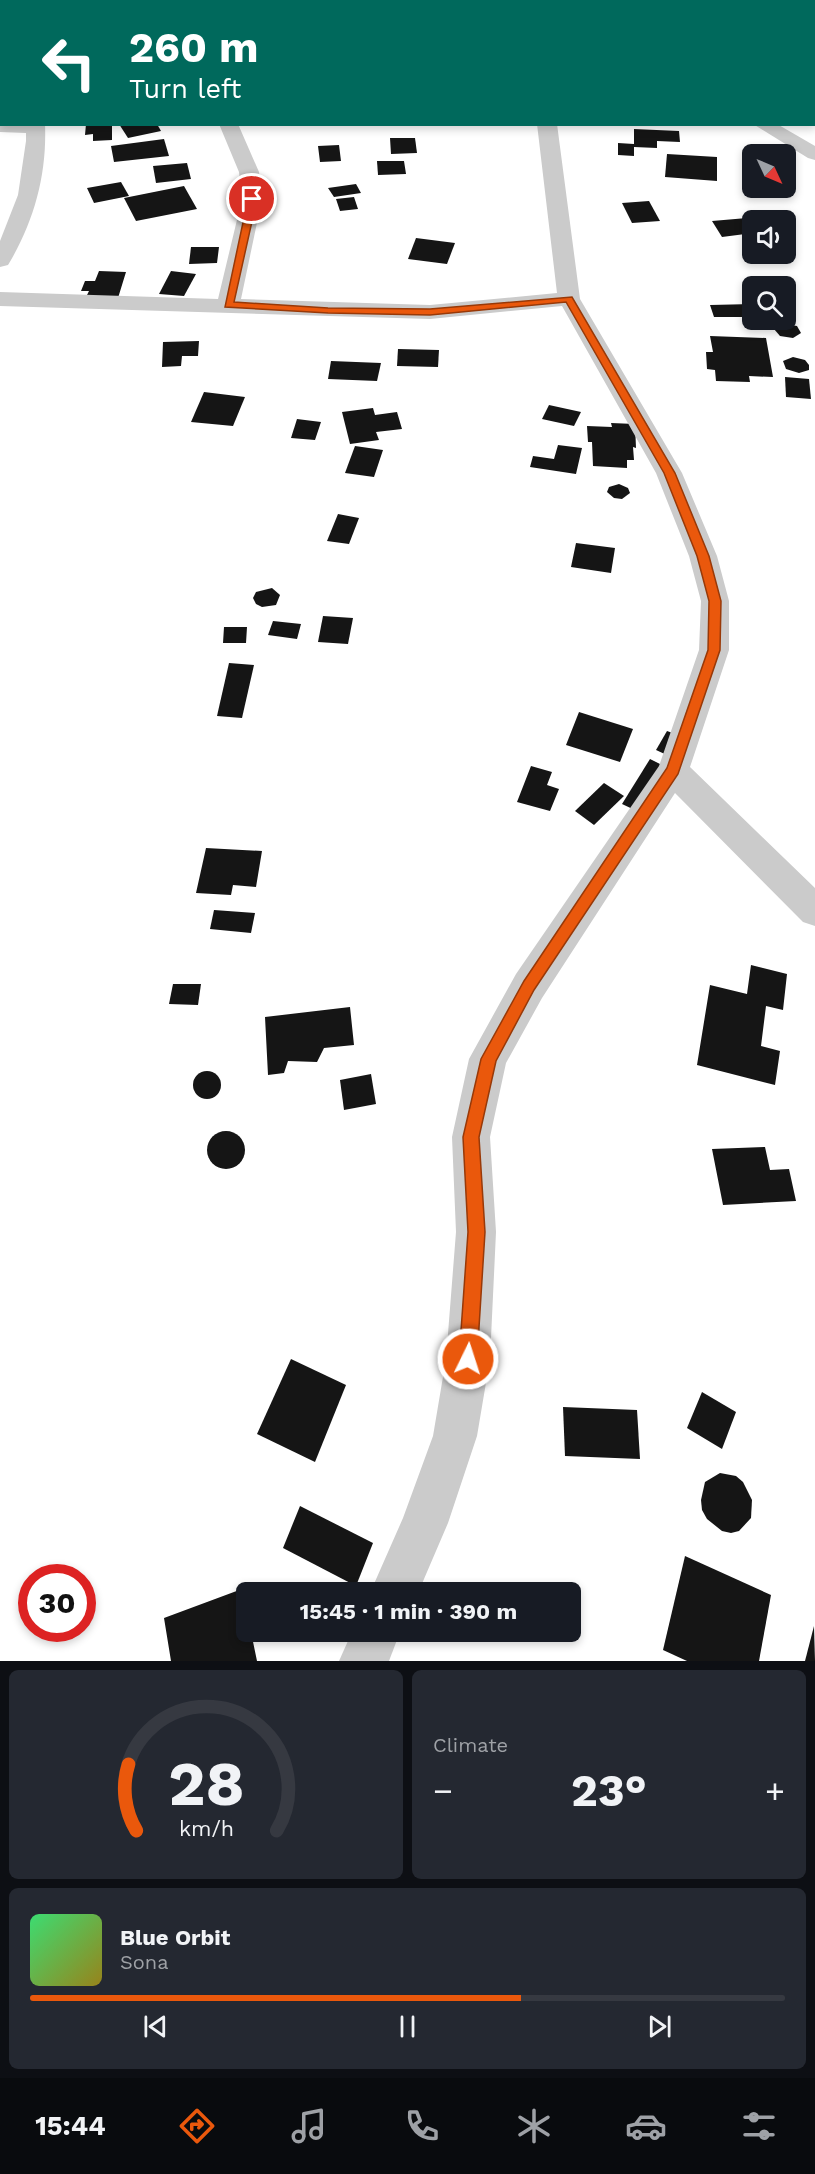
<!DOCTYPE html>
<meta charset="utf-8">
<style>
body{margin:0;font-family:"Work Sans",sans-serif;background:#242831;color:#f1f3f6;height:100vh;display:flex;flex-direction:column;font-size:22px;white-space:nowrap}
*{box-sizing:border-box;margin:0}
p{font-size:20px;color:#9ea1a6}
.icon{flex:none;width:33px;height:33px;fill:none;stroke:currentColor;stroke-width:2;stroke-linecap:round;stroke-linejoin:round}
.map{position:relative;height:1661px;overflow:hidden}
.side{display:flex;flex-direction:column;gap:9px;padding:9px;background:#0d0f14;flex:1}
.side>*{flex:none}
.hud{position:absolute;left:0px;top:0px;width:816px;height:126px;box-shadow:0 3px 9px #0003;background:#00695c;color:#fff;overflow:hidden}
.needle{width:39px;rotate:134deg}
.tools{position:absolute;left:742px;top:144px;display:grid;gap:12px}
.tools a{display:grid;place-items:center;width:54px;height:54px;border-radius:9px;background:#171b24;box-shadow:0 3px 9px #0003;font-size:30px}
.speed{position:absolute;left:18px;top:1564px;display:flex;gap:12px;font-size:30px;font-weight:700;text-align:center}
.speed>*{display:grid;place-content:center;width:78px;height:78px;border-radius:50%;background:#171b24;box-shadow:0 3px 9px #0003;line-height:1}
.speed .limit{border:9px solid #d22;background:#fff;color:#111}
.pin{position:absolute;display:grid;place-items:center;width:51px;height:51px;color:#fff;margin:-26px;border:3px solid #fff;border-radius:50%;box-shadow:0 2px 6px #0007}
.me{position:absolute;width:66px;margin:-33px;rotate:4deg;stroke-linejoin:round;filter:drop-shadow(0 0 4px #0008)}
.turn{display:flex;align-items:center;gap:21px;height:126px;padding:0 30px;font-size:27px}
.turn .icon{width:78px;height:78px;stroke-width:2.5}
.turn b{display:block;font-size:42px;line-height:51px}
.big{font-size:45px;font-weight:700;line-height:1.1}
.side .card{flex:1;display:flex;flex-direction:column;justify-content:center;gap:9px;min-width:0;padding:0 21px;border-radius:9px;background:#242831}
.side .dial{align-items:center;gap:0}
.dial svg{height:156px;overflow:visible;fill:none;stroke:#363941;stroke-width:7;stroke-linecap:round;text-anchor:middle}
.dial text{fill:#f1f3f6;stroke:none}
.song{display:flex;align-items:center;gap:18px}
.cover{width:72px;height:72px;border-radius:9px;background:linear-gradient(135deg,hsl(140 70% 55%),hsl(50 70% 35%))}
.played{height:6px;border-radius:3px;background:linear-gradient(90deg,#ea580c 65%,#363941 65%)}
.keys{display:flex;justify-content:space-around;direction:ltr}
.heat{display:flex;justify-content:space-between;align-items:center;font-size:33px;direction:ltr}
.side .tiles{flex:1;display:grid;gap:9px;grid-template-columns:1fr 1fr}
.card:last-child{grid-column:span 2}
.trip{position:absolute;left:236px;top:1582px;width:345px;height:60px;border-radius:9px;background:#171b24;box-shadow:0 3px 9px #0003;font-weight:700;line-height:60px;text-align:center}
.dock{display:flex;height:96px;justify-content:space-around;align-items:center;background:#090b0e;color:#9ea1a6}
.dock .icon{width:42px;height:42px}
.dock .selected{color:#ea580c}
.dock b{font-size:27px;color:#f1f3f6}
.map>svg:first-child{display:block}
.building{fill:#151515}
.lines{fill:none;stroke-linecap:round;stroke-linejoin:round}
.minor{fill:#cbcbcb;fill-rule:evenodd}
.route{fill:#ea580c;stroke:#983908;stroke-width:1.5}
</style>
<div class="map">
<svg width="815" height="1661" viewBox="0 0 815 1661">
<rect width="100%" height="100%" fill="#fff"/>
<!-- building -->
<g class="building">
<polygon points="86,124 112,124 112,140 93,141 93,134 85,135"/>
<polygon points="119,124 157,124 161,131 128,138"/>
<polygon points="634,129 679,131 680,142 657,141 657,148 634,147 634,156 618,155 618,143 634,144"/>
<polygon points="390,138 415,138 417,153 391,154"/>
<polygon points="164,139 169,156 114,162 111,146"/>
<polygon points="339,145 341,161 320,162 318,146"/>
<polygon points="667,154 717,157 717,181 665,177"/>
<polygon points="377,161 404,161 406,174 378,175"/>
<polygon points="187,163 191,179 156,183 153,166"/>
<polygon points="121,182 129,196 94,203 87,188"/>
<polygon points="356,184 361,193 334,197 328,188"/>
<polygon points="184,186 197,209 136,221 124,198"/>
<polygon points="354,197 358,209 340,211 336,199"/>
<polygon points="649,201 660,221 632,223 622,203"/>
<polygon points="747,218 753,226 753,233 722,237 712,221"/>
<polygon points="416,238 455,243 447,264 408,259"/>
<polygon points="191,247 219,247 217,263 189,264"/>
<polygon points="99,271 126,272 118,298 86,297 89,291 81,291 85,281 95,281"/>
<polygon points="171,271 196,274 184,296 159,294"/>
<polygon points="753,304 753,317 714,317 710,305"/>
<polygon points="780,323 797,326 801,333 793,338 780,336 774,329"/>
<polygon points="710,336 766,338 773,377 749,376 750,382 716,381 715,370 707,369 706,352 713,352"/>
<polygon points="199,341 198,356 182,356 181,366 162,367 163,342"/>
<polygon points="398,349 439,350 438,367 397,366"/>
<polygon points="793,357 805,360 809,365 809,370 799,373 786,369 783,361"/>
<polygon points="331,361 381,363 377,381 328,379"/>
<polygon points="785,377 809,379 811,399 786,397"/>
<polygon points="204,392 245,397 233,426 191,422"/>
<polygon points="549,405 581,412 574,426 542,419"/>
<polygon points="373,408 375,415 397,412 402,429 376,432 379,440 350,444 342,412"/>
<polygon points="297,419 321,422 315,440 291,438"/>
<polygon points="611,423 635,424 636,448 633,447 634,460 627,460 627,468 593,466 592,442 588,442 587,426 612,427"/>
<polygon points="558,445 582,448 576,474 530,467 533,456 554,459"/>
<polygon points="355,446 383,450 374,477 345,473"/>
<polygon points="619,484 628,488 630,493 622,499 614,498 607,492 609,487"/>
<polygon points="338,514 359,518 349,544 327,541"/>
<polygon points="576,543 615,548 611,573 571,567"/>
<polygon points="272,588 280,595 276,605 262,607 256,604 253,598 256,592"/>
<polygon points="323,616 353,618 348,644 318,642"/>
<polygon points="273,621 301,624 297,639 268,635"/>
<polygon points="224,627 247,627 246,643 223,643"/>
<polygon points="229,663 254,665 242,718 217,716"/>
<polygon points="579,712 633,729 620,762 566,745"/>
<polygon points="667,731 681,736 669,756 656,750"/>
<polygon points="650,759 666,767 639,812 622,804"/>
<polygon points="531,766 552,772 547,785 559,789 550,811 517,802"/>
<polygon points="604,783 624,796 594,825 575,811"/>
<polygon points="206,848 262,851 256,887 233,885 231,895 196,893"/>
<polygon points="214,910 255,913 251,933 210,929"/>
<polygon points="751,965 787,974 783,1010 766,1006 761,1046 780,1051 775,1085 697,1065 710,985 747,994"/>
<polygon points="173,984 201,984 198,1005 169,1004"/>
<polygon points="350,1007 354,1045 324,1048 317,1062 288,1061 284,1073 268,1075 265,1017"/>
<circle cx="207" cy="1085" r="14"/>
<polygon points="371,1074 376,1104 344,1110 340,1080"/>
<circle cx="226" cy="1150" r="19"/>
<polygon points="765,1147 770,1170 789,1169 796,1201 723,1205 712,1149"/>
<polygon points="291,1359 346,1385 315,1462 257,1434"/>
<polygon points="702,1392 736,1412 722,1449 687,1428"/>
<polygon points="563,1407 637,1410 640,1459 565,1456"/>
<polygon points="720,1473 736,1476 743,1482 752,1500 751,1518 739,1531 731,1533 722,1531 707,1519 702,1510 701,1500 705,1482"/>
<polygon points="300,1506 373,1543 356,1586 283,1548"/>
<polygon points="685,1556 771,1595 759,1661 687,1661 663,1650"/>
<polygon points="242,1589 246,1608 246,1632 251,1632 257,1661 171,1661 164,1618"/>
<polygon points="814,1626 815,1661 805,1661"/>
</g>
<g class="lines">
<!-- minor -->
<g class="minor">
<polygon points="115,0 132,0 133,2 116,2"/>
<polygon points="516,0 534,0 535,2 517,2"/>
<polygon points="772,0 795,0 771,2"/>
<rect x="0" y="38" width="2" height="13"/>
<path d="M0,120L2,124H45C47,173 35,218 11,260L8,265L0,267V241L18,195L26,141V133L0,132Z"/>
<polygon points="219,124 238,124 259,172 262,199 241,299 430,305 557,293 537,124 557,124 580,299 682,473 717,556 729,601 729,650 690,767 815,888 815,926 803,922 675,793 542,998 506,1063 490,1137 496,1232 490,1359 477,1436 448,1523 418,1593 370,1593 403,1518 433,1436 446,1359 456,1232 452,1137 469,1059 516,974 659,766 699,650 701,601 689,556 656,473 562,306 430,319 0,306 0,292 218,299 242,199 239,172"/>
<polygon points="753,124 777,124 815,146 815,160 808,158"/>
<polygon points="352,1632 400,1632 389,1661 339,1661"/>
</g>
</g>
<!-- route -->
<polygon class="route" points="252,196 257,199 234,302 328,308 430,309 572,297 675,473 709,556 721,601 720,650 678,774 534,990 496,1061 479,1137 485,1232 477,1359 474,1365 468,1367 462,1365 459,1359 468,1232 463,1137 481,1059 524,981 667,768 708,650 709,601 697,556 664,473 566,302 430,315 328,313 225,307 248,199"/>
</svg>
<div class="tools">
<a><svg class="needle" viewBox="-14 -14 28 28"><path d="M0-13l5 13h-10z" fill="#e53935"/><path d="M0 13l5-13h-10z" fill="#9ea1a6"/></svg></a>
<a><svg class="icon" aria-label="sound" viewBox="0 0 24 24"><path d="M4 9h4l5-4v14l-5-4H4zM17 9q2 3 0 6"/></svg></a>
<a><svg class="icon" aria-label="search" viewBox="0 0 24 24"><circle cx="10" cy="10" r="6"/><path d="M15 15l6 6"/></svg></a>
</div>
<div class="speed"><div class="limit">30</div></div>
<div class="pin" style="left:252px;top:199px;background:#d93025"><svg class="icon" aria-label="arrive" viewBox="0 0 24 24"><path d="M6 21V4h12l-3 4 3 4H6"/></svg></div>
<svg class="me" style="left:468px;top:1359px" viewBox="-20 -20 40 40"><circle r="17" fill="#ea580c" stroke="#fff" stroke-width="3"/><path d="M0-11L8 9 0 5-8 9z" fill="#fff"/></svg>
<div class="trip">15:45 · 1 min · 390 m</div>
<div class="hud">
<div class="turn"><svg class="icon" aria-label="left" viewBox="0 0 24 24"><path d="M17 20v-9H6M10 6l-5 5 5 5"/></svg><div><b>260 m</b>Turn left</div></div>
</div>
</div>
<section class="side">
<div class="tiles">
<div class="card dial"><svg viewBox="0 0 100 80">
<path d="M14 69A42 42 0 1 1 86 69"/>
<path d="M14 69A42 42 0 0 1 10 35" stroke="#ea580c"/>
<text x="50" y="56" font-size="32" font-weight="700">28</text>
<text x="50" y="72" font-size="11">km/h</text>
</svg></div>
<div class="card"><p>Climate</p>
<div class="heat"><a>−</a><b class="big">23°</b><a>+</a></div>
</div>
<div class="card">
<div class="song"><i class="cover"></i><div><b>Blue Orbit</b><p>Sona</p></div></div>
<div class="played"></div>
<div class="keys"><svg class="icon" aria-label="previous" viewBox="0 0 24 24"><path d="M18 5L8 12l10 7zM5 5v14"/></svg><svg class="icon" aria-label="pause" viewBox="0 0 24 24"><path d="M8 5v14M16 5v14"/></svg><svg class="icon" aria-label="next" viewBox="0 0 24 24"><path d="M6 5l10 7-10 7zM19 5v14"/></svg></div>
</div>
</div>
</section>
<nav class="dock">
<b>15:44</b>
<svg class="icon selected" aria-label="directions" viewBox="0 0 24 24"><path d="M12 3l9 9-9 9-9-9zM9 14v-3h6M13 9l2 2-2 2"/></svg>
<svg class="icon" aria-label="music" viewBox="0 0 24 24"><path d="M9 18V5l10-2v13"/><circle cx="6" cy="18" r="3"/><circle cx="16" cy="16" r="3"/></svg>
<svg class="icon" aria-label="phone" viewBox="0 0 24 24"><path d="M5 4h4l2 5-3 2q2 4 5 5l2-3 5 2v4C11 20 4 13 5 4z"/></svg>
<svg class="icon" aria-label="climate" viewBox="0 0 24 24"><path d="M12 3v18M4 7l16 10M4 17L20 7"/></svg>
<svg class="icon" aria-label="car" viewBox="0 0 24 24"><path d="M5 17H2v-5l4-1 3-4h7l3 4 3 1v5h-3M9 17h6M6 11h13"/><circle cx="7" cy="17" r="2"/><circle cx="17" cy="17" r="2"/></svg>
<svg class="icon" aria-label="filters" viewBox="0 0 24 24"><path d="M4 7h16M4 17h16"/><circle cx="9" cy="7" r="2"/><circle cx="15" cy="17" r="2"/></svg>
</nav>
